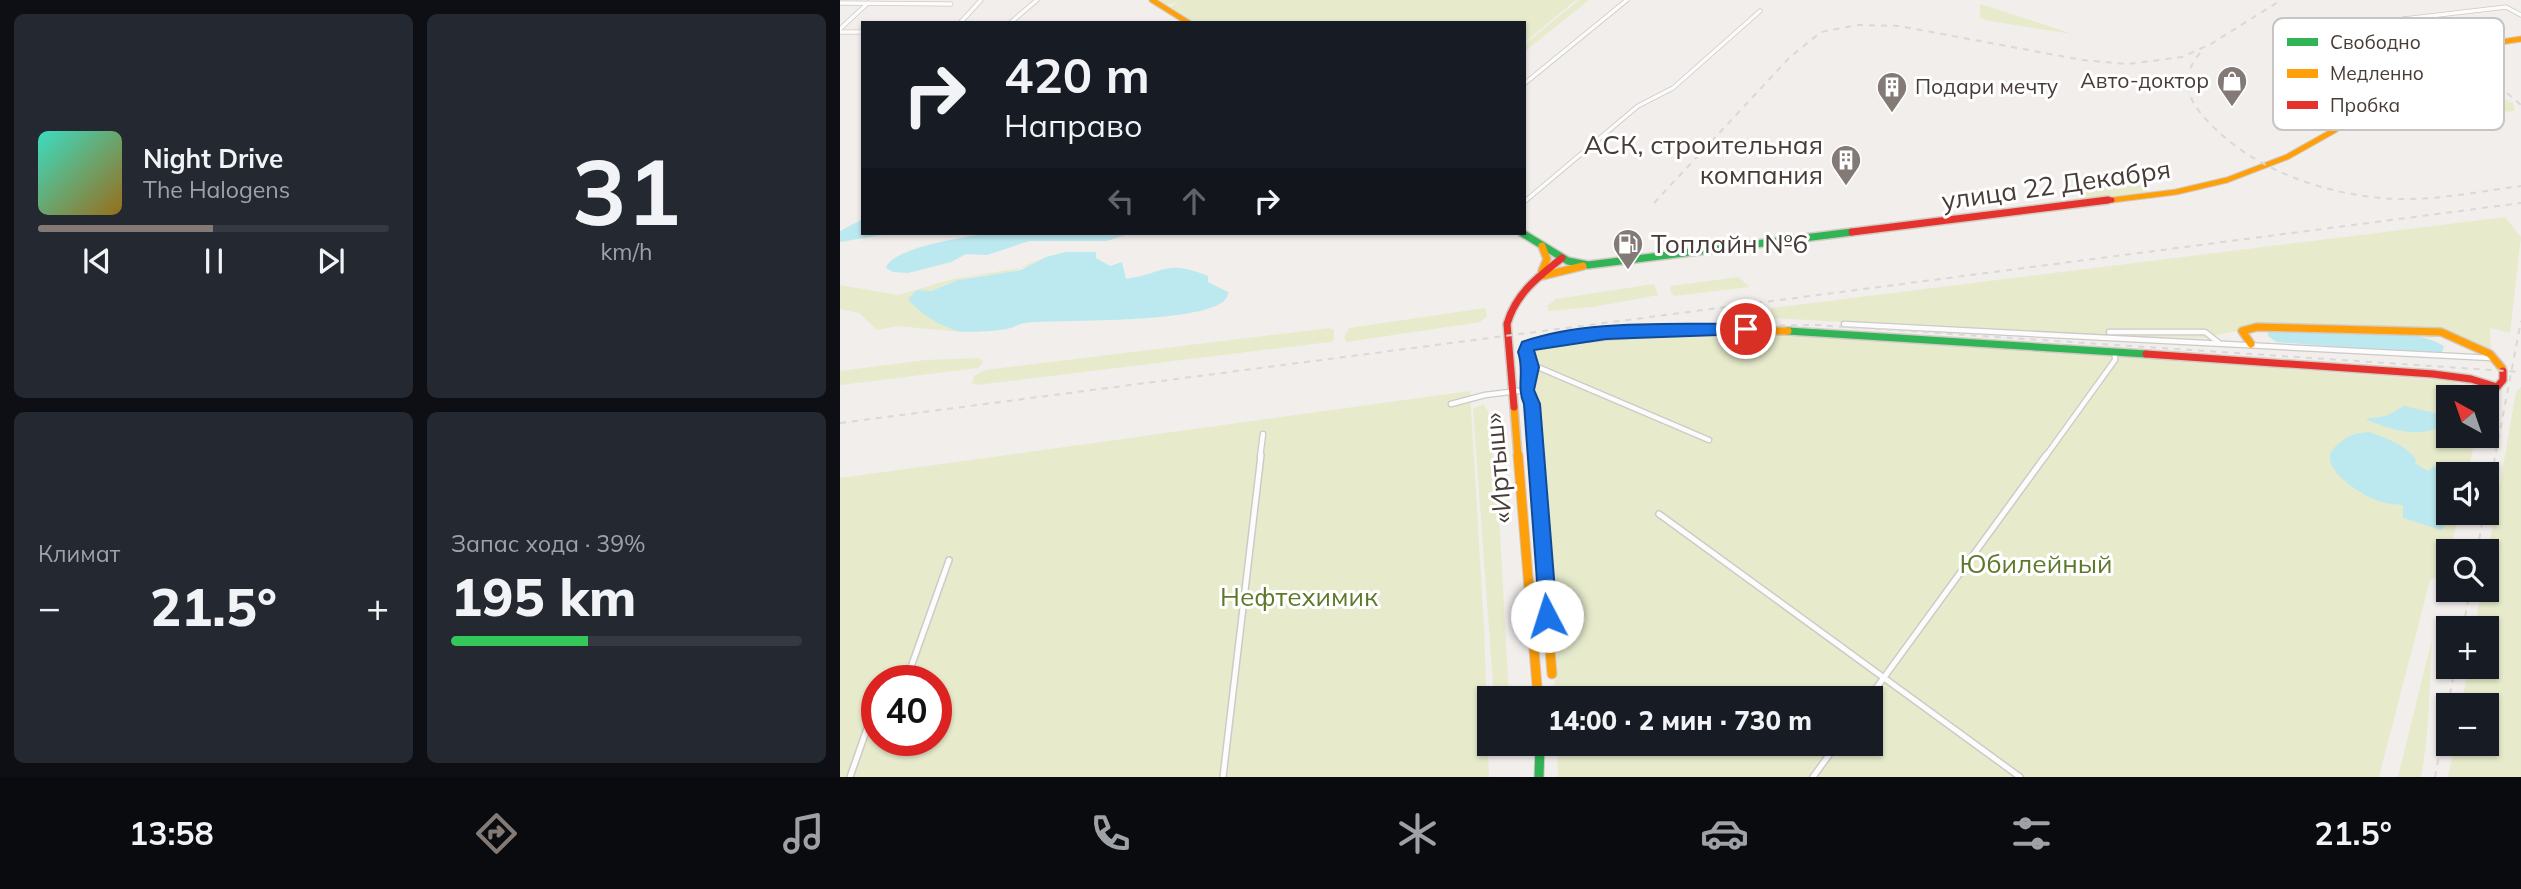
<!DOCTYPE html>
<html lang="ru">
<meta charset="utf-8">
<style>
body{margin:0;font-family:Mulish,sans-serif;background:#242831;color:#f1f3f6;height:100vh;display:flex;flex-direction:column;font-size:26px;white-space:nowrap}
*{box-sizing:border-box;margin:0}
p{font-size:23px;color:#9ea1a6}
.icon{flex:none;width:38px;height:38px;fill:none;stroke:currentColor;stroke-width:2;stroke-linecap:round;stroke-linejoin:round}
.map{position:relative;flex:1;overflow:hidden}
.side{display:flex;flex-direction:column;gap:14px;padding:14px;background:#0d0f14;width:840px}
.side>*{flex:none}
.top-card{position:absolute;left:21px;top:21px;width:665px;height:214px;border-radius:0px;box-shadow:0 2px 5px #0004;background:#171b24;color:#f1f3f6;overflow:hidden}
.needle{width:46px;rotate:320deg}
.fabs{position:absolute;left:1596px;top:385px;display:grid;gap:14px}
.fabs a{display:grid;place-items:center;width:63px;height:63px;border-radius:0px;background:#171b24;box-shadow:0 2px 5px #0004;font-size:35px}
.speed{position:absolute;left:21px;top:665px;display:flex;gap:14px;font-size:35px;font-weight:700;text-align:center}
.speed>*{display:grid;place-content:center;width:91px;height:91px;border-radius:50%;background:#171b24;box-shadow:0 2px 5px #0004;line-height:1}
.speed .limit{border:10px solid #d22;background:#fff;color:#111}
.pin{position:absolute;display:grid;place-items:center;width:60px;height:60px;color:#fff;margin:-30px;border:4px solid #fff;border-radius:50%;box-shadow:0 2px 7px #0007}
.me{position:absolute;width:77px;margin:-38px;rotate:355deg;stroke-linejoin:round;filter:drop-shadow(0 0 5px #0008)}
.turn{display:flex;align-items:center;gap:24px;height:147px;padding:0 28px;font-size:32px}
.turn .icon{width:91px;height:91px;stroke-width:2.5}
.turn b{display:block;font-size:49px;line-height:60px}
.lanes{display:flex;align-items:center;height:66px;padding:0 28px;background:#0003;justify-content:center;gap:35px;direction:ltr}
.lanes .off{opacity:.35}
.big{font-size:52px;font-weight:800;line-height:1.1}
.side .card{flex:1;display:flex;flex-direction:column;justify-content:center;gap:10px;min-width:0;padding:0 24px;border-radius:10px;background:#242831}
.side .dial{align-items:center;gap:0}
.dial b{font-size:91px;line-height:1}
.song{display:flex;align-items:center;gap:21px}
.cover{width:84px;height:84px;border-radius:10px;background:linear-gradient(135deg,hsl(170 70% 55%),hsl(40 70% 35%))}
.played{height:7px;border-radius:4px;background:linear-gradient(90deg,#837a76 50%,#363941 50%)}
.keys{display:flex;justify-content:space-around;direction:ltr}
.heat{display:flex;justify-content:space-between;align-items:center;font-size:38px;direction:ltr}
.charge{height:10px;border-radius:5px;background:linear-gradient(90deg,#34c759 39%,#363941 0)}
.side .tiles{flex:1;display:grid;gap:14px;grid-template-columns:repeat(2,1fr)}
.trip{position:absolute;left:637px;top:686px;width:406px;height:70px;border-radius:0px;background:#171b24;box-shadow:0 2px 5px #0004;font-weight:800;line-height:70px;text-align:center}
.tab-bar{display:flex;height:112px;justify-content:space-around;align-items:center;background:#090b0e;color:#9ea1a6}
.tab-bar .icon{width:49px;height:49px}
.tab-bar .selected{color:#837a76}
.tab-bar b{font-size:32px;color:#f1f3f6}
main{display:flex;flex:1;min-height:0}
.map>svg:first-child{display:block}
.green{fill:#e7ebcc;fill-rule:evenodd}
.water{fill:#bce9ef}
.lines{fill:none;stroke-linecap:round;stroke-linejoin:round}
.street-far2-casing{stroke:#cdcac7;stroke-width:5}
.street-far1-casing{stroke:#cdcac7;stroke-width:7}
.street-casing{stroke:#cdcac7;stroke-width:8}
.fast-far1-casing{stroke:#d2cac4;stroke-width:10}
.fast-casing{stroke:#d2cac4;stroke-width:11}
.slow-far2-casing{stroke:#d2cac4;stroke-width:7}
.slow-far1-casing{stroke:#d2cac4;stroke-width:10}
.slow-casing{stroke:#d2cac4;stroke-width:11}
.jam-far1-casing{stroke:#d2cac4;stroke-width:7}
.jam-casing{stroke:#d2cac4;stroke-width:10}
.street-far2{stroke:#fdfcfc;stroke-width:3.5}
.street-far1{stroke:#fdfcfc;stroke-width:4.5}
.street{stroke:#fdfcfc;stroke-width:5}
.fast-far1{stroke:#30b455;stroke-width:7}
.fast{stroke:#30b455;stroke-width:9}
.slow-far2{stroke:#ff9f0a;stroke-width:5}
.slow-far1{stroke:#ff9f0a;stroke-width:7}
.slow{stroke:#ff9f0a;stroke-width:9}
.jam-far1{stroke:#e5322d;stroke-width:5}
.jam{stroke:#e5322d;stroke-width:7}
.rail{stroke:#d9d9d8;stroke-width:2;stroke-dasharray:6 6;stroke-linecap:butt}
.route{fill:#1a73e8;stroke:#114b97;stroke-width:2}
.labels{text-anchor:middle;stroke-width:6;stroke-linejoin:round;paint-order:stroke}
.far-poi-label{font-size:21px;fill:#483c37;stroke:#fff;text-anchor:end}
.poi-label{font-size:26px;fill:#483c37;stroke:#fff;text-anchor:end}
.street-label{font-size:26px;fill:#483c37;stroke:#fff}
.park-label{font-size:26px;fill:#5f792a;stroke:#fff}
.key{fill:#fff;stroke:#c8c4c3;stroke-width:2}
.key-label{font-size:19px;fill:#483c37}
</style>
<main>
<section class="side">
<div class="tiles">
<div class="card">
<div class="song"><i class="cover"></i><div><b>Night Drive</b><p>The Halogens</p></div></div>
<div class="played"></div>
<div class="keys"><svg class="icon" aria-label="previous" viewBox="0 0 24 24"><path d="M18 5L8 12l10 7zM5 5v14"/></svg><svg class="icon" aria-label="pause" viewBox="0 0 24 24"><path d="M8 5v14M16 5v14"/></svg><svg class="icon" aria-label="next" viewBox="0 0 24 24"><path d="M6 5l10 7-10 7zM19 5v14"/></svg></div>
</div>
<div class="card dial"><b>31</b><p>km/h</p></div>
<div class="card"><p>Климат</p>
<div class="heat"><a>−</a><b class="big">21.5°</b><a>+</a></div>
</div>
<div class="card"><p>Запас хода · 39%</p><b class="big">195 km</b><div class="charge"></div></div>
</div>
</section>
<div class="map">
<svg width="1681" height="777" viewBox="0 0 1681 777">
<rect width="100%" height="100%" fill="#f1eeec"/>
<!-- green -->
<g class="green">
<polygon points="317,0 736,0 684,43 684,23 353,23 330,7 340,1 327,5"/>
<polygon points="739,0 749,0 684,52 684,45"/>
<polygon points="1140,4 1224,31 1232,34 1150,21 1140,18"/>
<polygon points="1605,57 1619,58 1644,73 1646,75 1640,76 1655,88 1659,96 1674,104 1674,111 1647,114 1644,124 1600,94 1599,91 1623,95 1630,89 1625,85 1629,81 1628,78 1599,62"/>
<polygon points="1277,179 1301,186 1309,192 1238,201 1245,183"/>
<path d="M1665,217L1681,237L1670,333L1650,328L1651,352L1606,332L1591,338C1527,327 1426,320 1364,338L1206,334L934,318L930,311L932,308Z"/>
<path d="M200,259C175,277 143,272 115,281C102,285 91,293 78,292L90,318L120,332L58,326L37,330L19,313L0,309V285L58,295L113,279L180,268Z"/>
<polygon points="898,277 910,287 834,296 830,290 831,286"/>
<polygon points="814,284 818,295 753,307 709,311 707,306 716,299"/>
<polygon points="645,308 647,316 640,322 507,342 504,338 509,328"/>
<polygon points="490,328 494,330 494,340 490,342 136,385 132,383 134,376 145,370"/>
<polygon points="818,332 833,336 868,332 975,335 1613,381 1636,397 1608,397 1608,436 1636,436 1627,474 1608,474 1608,513 1619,513 1605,574 1590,580 1539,777 718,777 717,744 1031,744 1031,698 716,698 694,393 695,344"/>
<polygon points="140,358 143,362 138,368 0,385 0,371 86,360"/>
<polygon points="1681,387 1681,777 1608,777 1615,744 1647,744 1647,705 1622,705 1628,667 1647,667 1647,628 1635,628 1641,590 1647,590 1647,558 1676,392"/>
<path d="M630,391L644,627L649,777H0V478ZM37,681H96V740H37Z"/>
<polygon points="643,404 648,412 660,532 669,698 654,698 633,409"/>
<path d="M1592,639C1589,685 1590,732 1581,777H1558Z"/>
</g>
<!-- water -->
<g class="water">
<polygon points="23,219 23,233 53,233 0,242 0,231"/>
<path d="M149,233H291L267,241H189L147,255L126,254L111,262L68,273L53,272L46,268C52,247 128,237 149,233Z"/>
<path d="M226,252H256V258L270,266L282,262L286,279C327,273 324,259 368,276V282L388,292C392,326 211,319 185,323C180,323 176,327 170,328C163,331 124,333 117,331C99,325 80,314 68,299L77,290L91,291L118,280L181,270L206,257Z"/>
<path d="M1458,329C1500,331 1568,325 1604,346L1601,355L1436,342L1428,336V331Z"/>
<path d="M1564,406L1604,415L1605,424C1581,440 1551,430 1525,419L1546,416Z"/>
<path d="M1529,432C1546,438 1564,444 1576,459L1575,463L1588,471L1594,466L1608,479L1606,523L1601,530L1563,518V505C1556,504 1548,504 1541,502C1524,497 1474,467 1495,447C1506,436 1513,433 1529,432Z"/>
</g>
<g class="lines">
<!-- street-far2 casing -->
<g class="street-far2-casing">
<g id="street-far2">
<polyline points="0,3 111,4"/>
<polyline points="1564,19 1666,7 1681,15"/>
<polyline points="1564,19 1608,50"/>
<polyline points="120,23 141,0"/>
<polyline points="170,23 197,0"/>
<polyline points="0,29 28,3"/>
<polyline points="0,32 23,32"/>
<polyline points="684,84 787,0"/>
<polyline points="684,202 798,106 833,88 920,11"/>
</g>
</g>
<!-- street-far1 casing -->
<g class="street-far1-casing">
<g id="street-far1">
<polyline points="1004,324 1651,358"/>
<polyline points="1269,332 1365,332 1378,342"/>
<polyline points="691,367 700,368 869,440"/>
<polyline points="611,404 645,395 686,390"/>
<polyline points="420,457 423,434"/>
<polyline points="1205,457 1275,360 1275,351"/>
</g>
</g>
<!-- street casing -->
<g class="street-casing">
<g id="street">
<polyline points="819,514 1180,777"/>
<polyline points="66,681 109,560"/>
<polyline points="1029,698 1206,455"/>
<polyline points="10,777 37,700"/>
<polyline points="383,777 421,455"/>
<polyline points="973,777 997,744"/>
</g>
</g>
<!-- fast-far1 casing -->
<g class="fast-far1-casing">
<g id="fast-far1">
<polyline points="682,233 728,261 748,265 1012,232"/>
<polyline points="948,331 1306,354"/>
</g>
</g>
<!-- fast casing -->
<g class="fast-casing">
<polyline id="fast" points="699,777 700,744"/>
</g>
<!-- slow-far2 casing -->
<g class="slow-far2-casing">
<g id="slow-far2">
<polyline points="312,0 349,23"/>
<polyline points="1272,200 1336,192 1387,180 1447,157 1495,130 1608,50 1681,39"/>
</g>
</g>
<!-- slow-far1 casing -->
<g class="slow-far1-casing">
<g id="slow-far1">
<polyline points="702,246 707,259 702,271"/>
<polyline points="702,276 743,266"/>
<polyline points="1411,344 1402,331 1417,327 1601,332 1650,354 1662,368"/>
<polyline points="674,407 678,457"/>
<polyline points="694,457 686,352 693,343 820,331 948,331"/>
</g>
</g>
<!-- slow casing -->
<g class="slow-casing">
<g id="slow">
<polyline points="678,455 698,698"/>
<polyline points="694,455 712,674"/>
</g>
</g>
<!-- jam-far1 casing -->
<g class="jam-far1-casing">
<polyline id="jam-far1" points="1254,202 1272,200"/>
</g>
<!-- jam casing -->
<g class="jam-casing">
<g id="jam">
<polyline points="1012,232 1268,200"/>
<polyline points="1306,354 1593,374 1631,379 1657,387 1663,380 1663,371"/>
<path d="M674,407L667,324C676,293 698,277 722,258"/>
</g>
</g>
<!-- street-far2 -->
<use href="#street-far2" class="street-far2"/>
<!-- street-far1 -->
<use href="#street-far1" class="street-far1"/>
<!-- street -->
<use href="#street" class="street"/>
<!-- fast-far1 -->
<use href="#fast-far1" class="fast-far1"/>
<!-- fast -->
<use href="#fast" class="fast"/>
<!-- slow-far2 -->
<use href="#slow-far2" class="slow-far2"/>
<!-- slow-far1 -->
<use href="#slow-far1" class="slow-far1"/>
<!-- slow -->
<use href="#slow" class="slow"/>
<!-- jam-far1 -->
<use href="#jam-far1" class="jam-far1"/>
<!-- jam -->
<use href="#jam" class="jam"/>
<!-- rail -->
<g class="rail">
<path d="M1360,53C1344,71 1344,92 1359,111C1404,168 1487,197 1559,199C1600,200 1641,191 1681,186"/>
<polyline points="1667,93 1681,105"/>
<polyline points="814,203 950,57 981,32 1018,25 1059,26 1242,60 1287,64 1342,57 1371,44 1441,0"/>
<polyline points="795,327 976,325 1681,372"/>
<polyline points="0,423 1681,203"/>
<polyline points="1647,499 1681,321"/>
<polyline points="1637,551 1644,513"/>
<polyline points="1623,628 1630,590"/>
<polyline points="1595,777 1615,667"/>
</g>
</g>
<!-- route -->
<path class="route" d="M906,323L913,329L906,334L766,339L694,350L699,367L694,390L700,404L717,616L714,622L707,625L700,622L684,404C676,386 685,371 678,352L682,342C751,318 833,326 906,323Z"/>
<!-- icons -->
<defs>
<g id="shop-pin" transform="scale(1.575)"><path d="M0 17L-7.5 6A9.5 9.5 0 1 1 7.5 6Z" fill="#837a76" stroke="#fff"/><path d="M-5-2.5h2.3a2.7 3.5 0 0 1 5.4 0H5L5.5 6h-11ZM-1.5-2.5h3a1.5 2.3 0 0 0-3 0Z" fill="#fff"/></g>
<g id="building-pin" transform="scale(1.575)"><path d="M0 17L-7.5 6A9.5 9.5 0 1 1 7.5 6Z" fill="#837a76" stroke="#fff"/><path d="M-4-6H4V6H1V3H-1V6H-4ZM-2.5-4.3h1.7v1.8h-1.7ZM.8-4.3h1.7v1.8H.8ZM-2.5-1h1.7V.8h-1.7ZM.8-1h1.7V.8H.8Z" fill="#fff"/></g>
<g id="fuel-pin" transform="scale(1.575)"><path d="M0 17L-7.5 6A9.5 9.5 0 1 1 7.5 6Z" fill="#837a76" stroke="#fff"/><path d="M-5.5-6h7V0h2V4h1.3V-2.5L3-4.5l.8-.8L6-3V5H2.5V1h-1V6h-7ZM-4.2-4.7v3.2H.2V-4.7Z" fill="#fff"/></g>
</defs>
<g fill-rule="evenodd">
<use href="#shop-pin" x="1392" y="81"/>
<use href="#building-pin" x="1052" y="87"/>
<use href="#building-pin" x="1006" y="160"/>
<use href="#fuel-pin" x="788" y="244"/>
</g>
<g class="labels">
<!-- far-poi labels -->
<g class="far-poi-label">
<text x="1369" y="88">Авто-доктор</text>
<text x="1075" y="94" text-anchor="start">Подари мечту</text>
</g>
<!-- poi labels -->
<g class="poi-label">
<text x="983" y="154">АСК, строительная<tspan x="983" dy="30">компания</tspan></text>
<text x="811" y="253" text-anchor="start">Топлайн №6</text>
</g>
<!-- street labels -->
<g class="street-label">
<text transform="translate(1216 185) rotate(-8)" y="9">улица 22 Декабря</text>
<text transform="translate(658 468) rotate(-95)" y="9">«Иртыш»</text>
</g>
<!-- park labels -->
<g class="park-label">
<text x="1196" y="573">Юбилейный</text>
<text x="459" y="606">Нефтехимик</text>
</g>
</g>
<!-- legend -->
<rect x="1433" y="18" width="231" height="112" rx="10" class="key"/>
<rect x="1447" y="38" width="31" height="8" fill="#30b455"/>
<rect x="1447" y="69" width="31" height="9" fill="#ff9f0a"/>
<rect x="1447" y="101" width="31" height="8" fill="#e5322d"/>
<g class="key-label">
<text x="1490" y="49">Свободно</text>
<text x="1490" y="80">Медленно</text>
<text x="1490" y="112">Пробка</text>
</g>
</svg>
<div class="fabs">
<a><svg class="needle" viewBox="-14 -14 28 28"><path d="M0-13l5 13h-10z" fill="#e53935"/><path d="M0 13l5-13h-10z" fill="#9ea1a6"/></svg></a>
<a><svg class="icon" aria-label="sound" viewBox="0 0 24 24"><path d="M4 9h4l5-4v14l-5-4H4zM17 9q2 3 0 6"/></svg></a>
<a><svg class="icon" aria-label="search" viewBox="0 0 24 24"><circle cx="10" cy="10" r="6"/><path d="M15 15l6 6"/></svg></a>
<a>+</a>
<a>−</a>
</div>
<div class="speed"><div class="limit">40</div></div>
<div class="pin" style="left:906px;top:329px;background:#d93025"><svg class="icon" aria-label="arrive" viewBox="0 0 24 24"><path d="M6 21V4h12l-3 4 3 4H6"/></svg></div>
<svg class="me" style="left:707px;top:616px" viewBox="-20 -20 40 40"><circle r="19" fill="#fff"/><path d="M0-13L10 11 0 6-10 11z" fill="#1a73e8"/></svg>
<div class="trip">14:00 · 2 мин · 730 m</div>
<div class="top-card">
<div class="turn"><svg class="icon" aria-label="right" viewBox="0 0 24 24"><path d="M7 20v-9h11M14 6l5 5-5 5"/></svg><div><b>420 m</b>Направо</div></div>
<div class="lanes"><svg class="icon off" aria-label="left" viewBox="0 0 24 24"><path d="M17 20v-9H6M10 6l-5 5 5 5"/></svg><svg class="icon off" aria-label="ahead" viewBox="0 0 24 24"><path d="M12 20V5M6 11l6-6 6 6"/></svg><svg class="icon" aria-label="right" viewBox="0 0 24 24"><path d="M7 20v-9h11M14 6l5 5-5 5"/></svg></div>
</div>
</div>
</main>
<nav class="tab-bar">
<b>13:58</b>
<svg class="icon selected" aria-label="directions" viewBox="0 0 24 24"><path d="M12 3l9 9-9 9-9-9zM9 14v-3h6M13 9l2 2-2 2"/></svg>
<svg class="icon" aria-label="music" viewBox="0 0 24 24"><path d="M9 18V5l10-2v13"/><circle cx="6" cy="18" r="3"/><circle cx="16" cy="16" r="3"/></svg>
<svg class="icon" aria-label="phone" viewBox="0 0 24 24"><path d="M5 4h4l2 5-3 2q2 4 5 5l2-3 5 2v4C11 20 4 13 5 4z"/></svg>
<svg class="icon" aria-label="climate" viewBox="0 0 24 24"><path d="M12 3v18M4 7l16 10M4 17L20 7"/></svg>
<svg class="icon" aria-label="car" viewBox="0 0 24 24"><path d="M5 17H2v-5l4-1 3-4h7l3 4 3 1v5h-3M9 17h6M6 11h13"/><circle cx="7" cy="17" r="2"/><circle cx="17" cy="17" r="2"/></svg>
<svg class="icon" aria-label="filters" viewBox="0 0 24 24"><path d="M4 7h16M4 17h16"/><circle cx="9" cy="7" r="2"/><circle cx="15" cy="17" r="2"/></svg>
<b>21.5°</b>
</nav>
